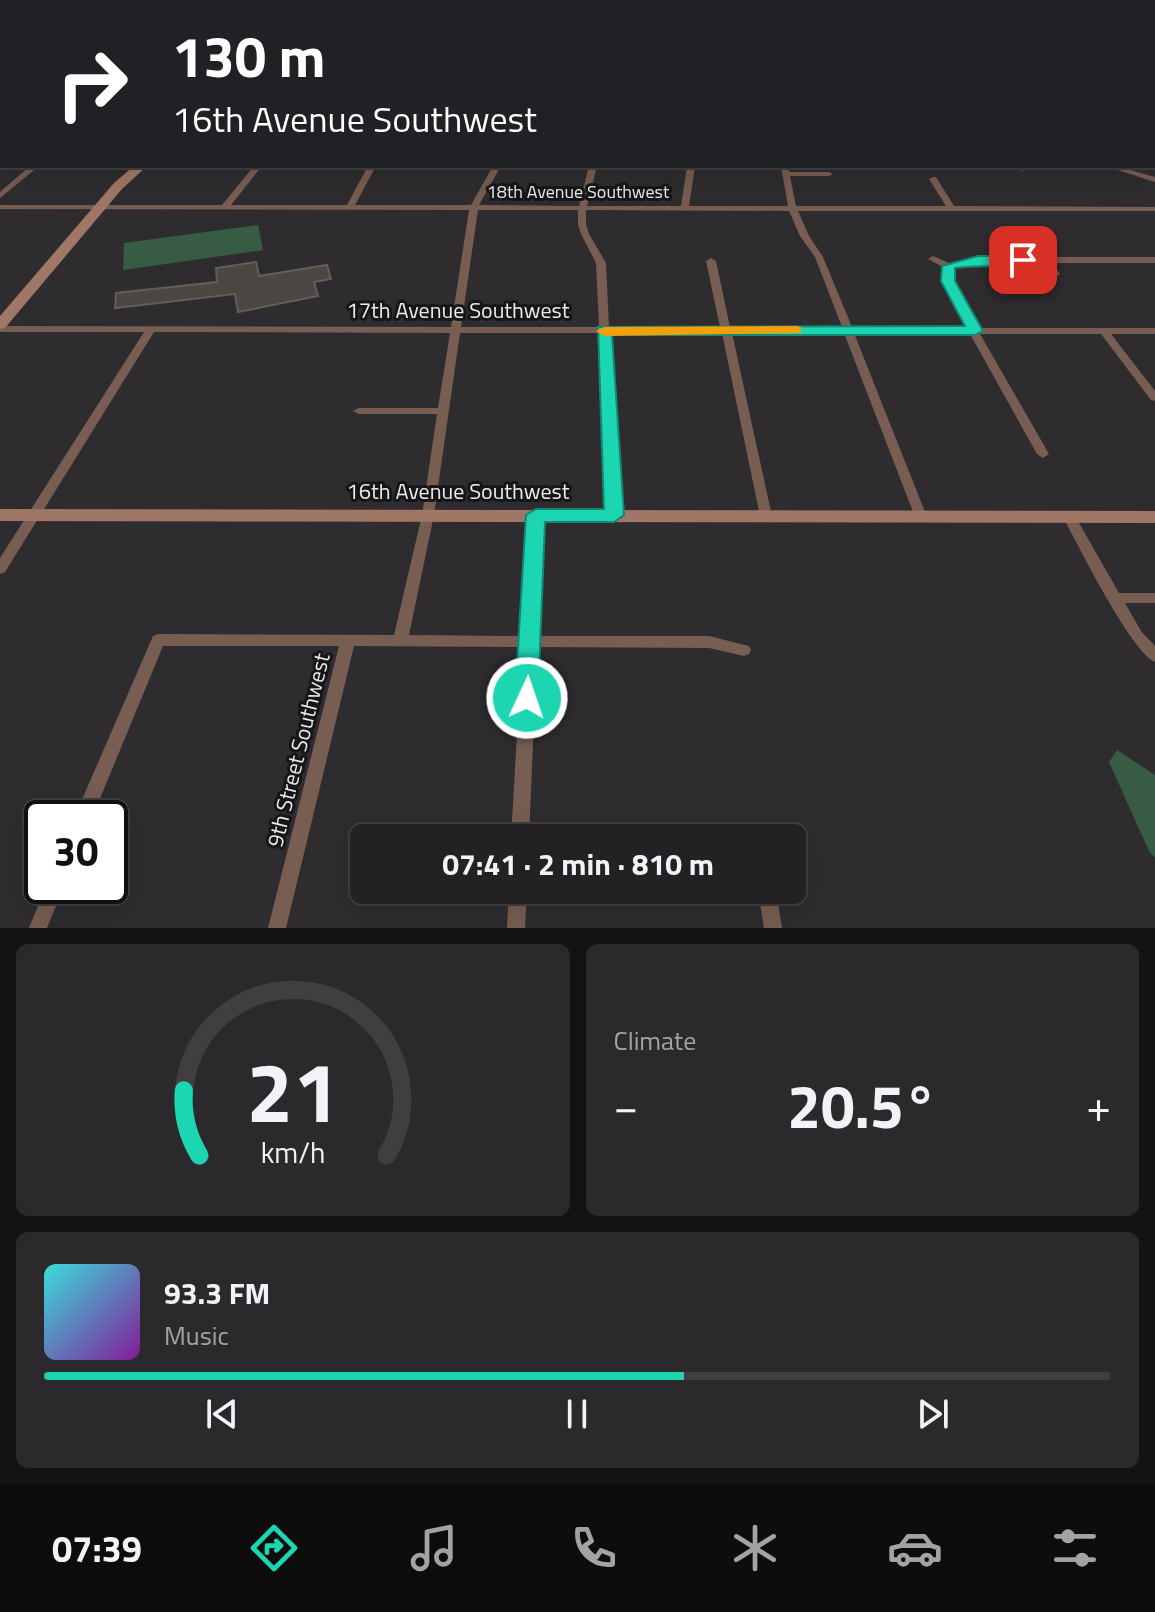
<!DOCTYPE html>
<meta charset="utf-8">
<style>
body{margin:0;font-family:"Titillium Web",sans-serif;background:#2b292c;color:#f1f3f6;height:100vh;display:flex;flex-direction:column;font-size:30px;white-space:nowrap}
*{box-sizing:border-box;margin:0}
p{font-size:26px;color:#a3a3a6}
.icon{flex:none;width:44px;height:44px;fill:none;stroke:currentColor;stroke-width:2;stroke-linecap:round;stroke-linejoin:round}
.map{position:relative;height:928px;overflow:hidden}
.sheet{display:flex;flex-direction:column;gap:16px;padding:16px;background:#131214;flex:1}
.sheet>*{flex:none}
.top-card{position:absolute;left:0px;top:0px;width:1156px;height:168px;box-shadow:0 8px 32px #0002,0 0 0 2px #403e41;background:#202124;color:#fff;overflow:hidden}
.speed{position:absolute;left:24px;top:800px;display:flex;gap:16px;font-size:40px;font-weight:700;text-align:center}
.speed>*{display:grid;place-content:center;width:104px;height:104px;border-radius:50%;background:#232124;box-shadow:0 8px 32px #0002,0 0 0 2px #403e41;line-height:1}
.speed .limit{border:4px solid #111;border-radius:12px;background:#fff;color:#111}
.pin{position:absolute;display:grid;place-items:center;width:68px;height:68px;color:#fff;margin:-34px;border-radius:16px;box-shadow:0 4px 12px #0006}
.me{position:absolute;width:88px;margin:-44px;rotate:3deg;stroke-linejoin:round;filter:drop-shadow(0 0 6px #0008)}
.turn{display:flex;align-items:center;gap:28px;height:168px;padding:0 40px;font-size:36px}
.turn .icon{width:104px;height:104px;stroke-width:2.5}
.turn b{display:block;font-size:56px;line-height:68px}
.big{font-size:60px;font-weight:700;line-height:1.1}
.sheet .card{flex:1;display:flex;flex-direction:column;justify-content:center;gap:12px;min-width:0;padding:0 28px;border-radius:12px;background:#2b292c}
.sheet .dial{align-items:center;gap:0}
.dial svg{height:208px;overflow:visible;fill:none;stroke:#403e41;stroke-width:7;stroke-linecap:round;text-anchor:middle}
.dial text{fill:#f1f3f6;stroke:none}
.song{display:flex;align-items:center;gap:24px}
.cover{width:96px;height:96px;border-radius:12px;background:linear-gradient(135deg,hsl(180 70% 55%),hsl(290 70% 35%))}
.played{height:8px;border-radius:4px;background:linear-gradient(90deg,#1cd5b1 60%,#403e41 60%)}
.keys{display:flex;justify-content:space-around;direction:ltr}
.heat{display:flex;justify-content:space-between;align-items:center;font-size:44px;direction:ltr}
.sheet .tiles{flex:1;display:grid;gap:16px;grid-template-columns:1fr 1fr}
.card:last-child{grid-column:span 2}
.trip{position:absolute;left:350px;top:824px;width:456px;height:80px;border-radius:12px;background:#232124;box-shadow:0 8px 32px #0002,0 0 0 2px #403e41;font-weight:700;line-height:80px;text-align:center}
.menu{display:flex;height:128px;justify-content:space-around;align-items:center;background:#0e0d0e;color:#a3a3a6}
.menu .icon{width:56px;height:56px}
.menu .current{color:#1cd5b1}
.menu b{font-size:36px;color:#f1f3f6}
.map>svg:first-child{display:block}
.green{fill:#375c43}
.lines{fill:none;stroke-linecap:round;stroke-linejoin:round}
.stream{stroke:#031f21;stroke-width:2}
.building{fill:#4b4742;stroke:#625e59;stroke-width:2}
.street{fill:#775d52;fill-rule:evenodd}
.secondary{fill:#a07766;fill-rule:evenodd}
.highway{fill:#dc9e83;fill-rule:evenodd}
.route{fill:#1cd5b1;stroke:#128a73;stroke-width:2}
.slow{fill:#f59e0b}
.labels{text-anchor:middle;stroke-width:6;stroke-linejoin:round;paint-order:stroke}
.far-street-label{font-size:18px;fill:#eceaed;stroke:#161517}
.street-label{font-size:22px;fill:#eceaed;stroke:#161517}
</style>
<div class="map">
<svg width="1155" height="928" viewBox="0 0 1155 928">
<rect width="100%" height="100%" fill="#2f2c30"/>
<!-- green -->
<g class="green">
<polygon points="258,225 263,250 123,270 124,243"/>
<polygon points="1117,750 1155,775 1155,858 1149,851 1109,762"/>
</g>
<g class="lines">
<!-- stream -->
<g class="stream">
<polyline points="667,0 695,2"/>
<polyline points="924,2 931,0"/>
</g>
</g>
<!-- building -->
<polygon class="building" points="256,262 259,276 327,265 331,279 314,282 318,296 238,312 235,294 115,308 116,293 217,282 216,268"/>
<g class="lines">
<!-- street -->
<g class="street">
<polygon points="102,0 119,0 120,1 99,2"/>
<rect x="849" y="0" width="6" height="2"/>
<polygon points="1003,0 1010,0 1001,2"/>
<rect x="1154" y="19" width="1" height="4"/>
<rect x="1154" y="75" width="1" height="4"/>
<rect x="0" y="104" width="2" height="7"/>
<rect x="1154" y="107" width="1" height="4"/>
<rect x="0" y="117" width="2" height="5"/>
<rect x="1154" y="117" width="1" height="5"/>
<polygon points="30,166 39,166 0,198 0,192"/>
<path d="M254,166H262L231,205H347L368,166H376L355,205H471L493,166H501L479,205L579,206L589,166H597L587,206H681L687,166H695L689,206H788L781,166H789V172H829L833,174L829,176H790L796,206H946L929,179L933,177H936L954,206L1155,207V211H798L809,236L823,257L852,327L967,328C956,308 943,290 943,267L928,259L933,256L949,263L978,257H1155V263H1052L1060,274L1055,277L1052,276L1042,263H978L953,268C953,291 966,308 977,328H1155V334H1111L1155,391V401L1151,400L1101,334H980L1049,454L1043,458L1037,454L970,334L854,333L927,517L921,521L915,517L844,333H732L772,516L766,520L760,516L722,333H610L620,515L614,519L608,515L600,333H460L434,515L409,635L523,636L530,515L536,511L542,515L537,636H709L749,646L751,650L749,654L744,656L709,648L537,647L529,838H511L522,647L354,646L286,928H268L339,646H163L92,818H74L153,636L158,634L394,635L422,515L437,414H359L353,411L359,408H438L450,333L154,332L5,572L0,574V558L144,332H0V326L451,327L469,210L0,209V205H222ZM478,210H578V224L581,234L596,263L599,327H461ZM586,210L789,211L800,236L815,257L842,327H730L716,261L711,258L706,261L720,327H609L606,263L589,234L586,224Z"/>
<polygon points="1021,166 1029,166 1022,171 1018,169"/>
<polygon points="1105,166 1117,166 1155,177 1155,182"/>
<path d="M1069,513L1074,514L1119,593H1155V603H1125L1141,631L1155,646V662C1131,652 1078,545 1063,517Z"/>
<polygon points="46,886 64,886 47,928 29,928"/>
<polygon points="509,890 527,890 525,928 507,928"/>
<polygon points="758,890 776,890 782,928 764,928"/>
</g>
<!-- secondary -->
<g class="secondary">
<polygon points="1130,0 1139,0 1141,2 1132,2"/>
<rect x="1154" y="11" width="1" height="4"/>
<rect x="0" y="49" width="2" height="6"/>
<rect x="1154" y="69" width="1" height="6"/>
<polygon points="134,166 147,166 122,189 5,328 0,329 0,316 114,183"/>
<polygon points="0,509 1155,511 1155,523 0,521"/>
</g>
<!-- highway -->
<g class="highway">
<polygon points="442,0 480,0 481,2 443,2"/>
<polygon points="517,0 555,0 556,2 518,2"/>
<polygon points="564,0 583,0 584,2 565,2"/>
<rect x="0" y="5" width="2" height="7"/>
<rect x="1154" y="46" width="1" height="8"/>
</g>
</g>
<!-- route -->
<path class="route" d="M978,256H1023L1029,260C1017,268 974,265 955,268V281L983,331L975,335H612L624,515L614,522H545L538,698L535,704H519L515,698L526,515L536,509H604L598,327L965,326L941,281L942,266Z"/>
<!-- slow -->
<polygon class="slow" points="796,326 801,327 801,333 604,336 596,331 604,327"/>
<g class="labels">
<!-- far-street labels -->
<g class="far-street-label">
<text x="578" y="198">18th Avenue Southwest</text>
</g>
<!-- street labels -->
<g class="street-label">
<text x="458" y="318">17th Avenue Southwest</text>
<text x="458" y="499">16th Avenue Southwest</text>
<text transform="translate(298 750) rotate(-76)" y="8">9th Street Southwest</text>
</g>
</g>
</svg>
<div class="speed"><div class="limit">30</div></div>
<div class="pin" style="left:1023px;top:260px;background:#d93025"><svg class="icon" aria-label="arrive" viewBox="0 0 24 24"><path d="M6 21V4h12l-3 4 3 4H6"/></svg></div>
<svg class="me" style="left:527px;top:698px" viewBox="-20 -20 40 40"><circle r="17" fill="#1cd5b1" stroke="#fff" stroke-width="3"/><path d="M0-11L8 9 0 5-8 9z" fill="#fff"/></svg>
<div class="trip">07:41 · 2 min · 810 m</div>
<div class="top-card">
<div class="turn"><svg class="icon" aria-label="right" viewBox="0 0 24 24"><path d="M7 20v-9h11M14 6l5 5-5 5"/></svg><div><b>130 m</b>16th Avenue Southwest</div></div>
</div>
</div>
<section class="sheet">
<div class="tiles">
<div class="card dial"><svg viewBox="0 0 100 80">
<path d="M14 69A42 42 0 1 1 86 69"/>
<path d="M14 69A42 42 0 0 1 8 44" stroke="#1cd5b1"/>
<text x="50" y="56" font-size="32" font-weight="700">21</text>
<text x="50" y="72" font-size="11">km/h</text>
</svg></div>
<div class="card"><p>Climate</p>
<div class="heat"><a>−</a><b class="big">20.5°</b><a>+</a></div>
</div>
<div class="card">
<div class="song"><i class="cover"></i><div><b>93.3 FM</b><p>Music</p></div></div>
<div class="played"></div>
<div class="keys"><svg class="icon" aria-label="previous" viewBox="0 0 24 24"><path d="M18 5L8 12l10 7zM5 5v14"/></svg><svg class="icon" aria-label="pause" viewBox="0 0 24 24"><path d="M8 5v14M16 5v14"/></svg><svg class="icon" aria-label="next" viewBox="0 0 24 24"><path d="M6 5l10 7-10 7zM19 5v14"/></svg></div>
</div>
</div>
</section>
<nav class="menu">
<b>07:39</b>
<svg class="icon current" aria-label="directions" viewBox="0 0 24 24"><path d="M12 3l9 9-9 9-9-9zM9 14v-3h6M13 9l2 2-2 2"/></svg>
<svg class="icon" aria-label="music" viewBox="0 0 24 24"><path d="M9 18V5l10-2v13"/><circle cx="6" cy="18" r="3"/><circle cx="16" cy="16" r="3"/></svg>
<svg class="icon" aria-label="phone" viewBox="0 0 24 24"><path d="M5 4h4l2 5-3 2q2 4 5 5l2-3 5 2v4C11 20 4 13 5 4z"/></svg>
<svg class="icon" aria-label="climate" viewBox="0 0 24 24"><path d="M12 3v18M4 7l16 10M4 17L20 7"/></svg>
<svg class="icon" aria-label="car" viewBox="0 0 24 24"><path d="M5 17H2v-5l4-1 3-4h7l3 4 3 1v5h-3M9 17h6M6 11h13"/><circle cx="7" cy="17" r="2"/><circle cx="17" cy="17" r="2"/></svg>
<svg class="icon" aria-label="filters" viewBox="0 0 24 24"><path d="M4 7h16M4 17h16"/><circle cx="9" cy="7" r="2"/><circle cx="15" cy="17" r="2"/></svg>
</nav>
